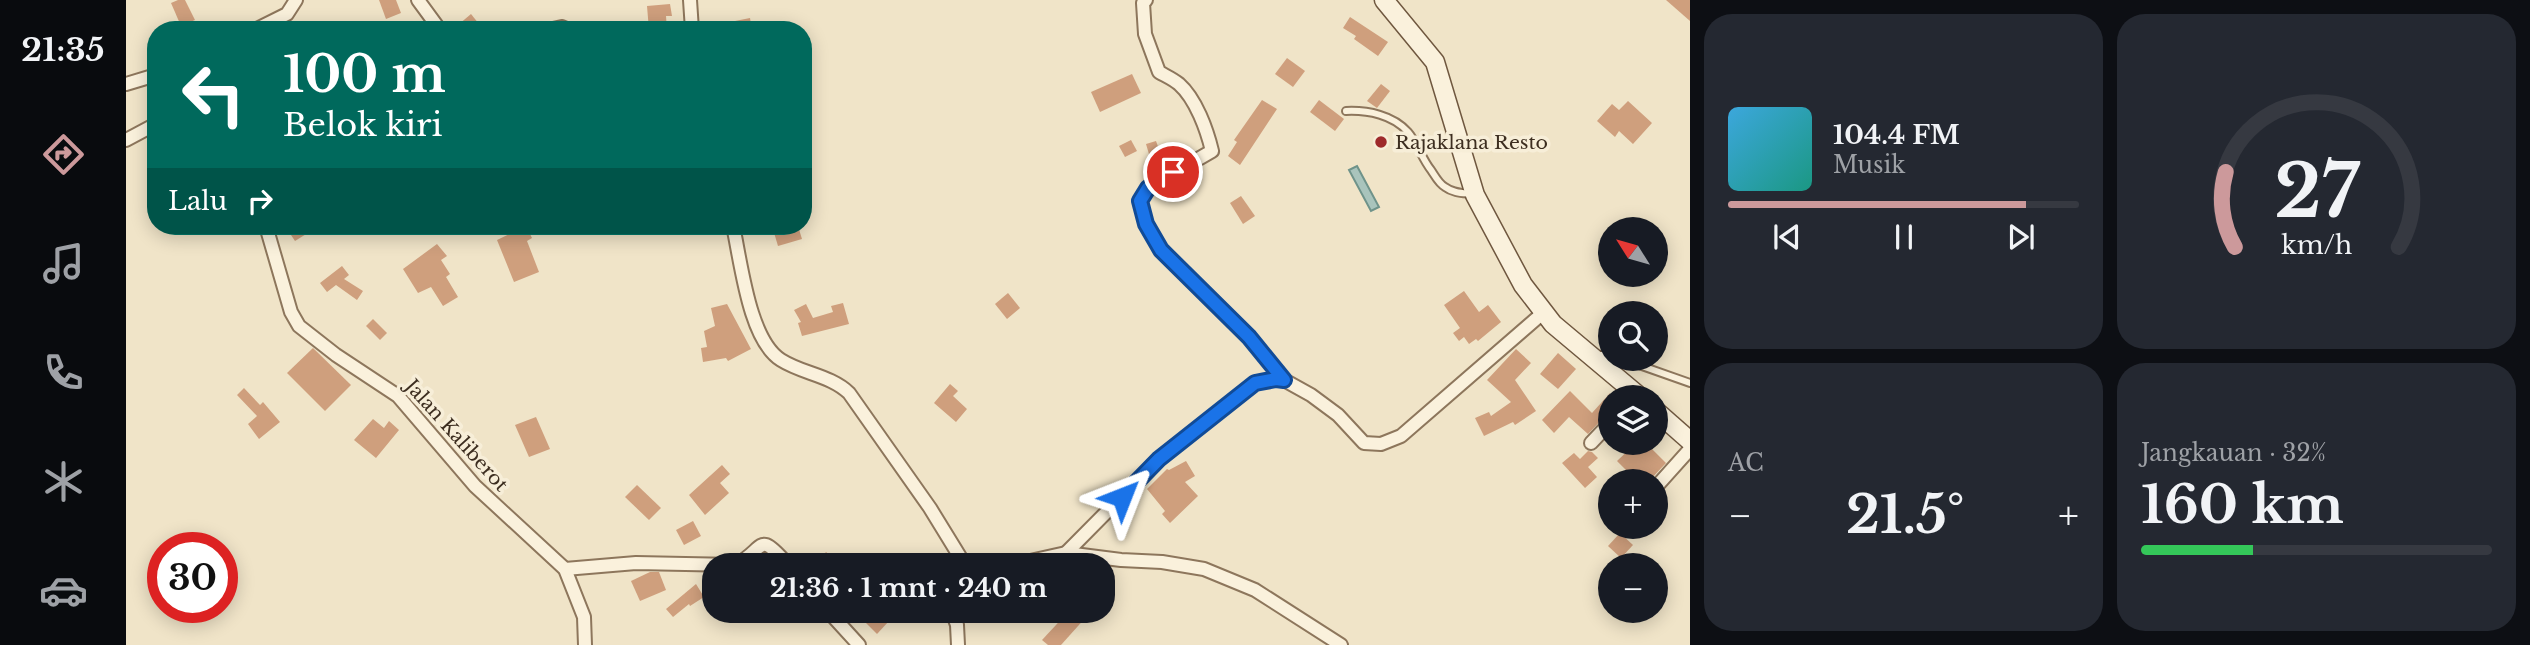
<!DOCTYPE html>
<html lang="id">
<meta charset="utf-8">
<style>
body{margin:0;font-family:"Libre Baskerville",serif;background:#242831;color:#f1f3f6;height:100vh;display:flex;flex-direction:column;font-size:26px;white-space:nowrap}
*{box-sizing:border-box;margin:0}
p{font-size:23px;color:#9ea1a6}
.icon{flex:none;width:38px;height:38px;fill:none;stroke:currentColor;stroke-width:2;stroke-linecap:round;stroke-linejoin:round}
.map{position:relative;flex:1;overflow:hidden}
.sheet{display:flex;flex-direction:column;gap:14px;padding:14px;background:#0d0f14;width:840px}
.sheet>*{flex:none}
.top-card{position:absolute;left:21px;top:21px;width:665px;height:214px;border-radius:28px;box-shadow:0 4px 18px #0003;background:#00695c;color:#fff;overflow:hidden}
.needle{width:46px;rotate:307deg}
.fabs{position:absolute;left:1472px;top:217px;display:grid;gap:14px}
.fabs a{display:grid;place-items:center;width:70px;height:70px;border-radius:50%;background:#171b24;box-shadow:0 4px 18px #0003;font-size:35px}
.speed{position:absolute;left:21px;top:532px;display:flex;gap:14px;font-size:35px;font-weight:700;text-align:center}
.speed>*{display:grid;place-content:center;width:91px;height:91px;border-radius:50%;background:#171b24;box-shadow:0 4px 18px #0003;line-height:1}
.speed .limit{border:10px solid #d22;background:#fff;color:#111}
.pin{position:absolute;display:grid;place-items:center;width:60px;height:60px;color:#fff;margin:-30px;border:4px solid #fff;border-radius:50%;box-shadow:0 2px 7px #0007}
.me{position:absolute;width:77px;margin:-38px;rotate:45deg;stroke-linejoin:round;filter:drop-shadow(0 0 5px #0008)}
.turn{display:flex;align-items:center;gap:24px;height:147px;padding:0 21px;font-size:32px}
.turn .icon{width:91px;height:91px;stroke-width:2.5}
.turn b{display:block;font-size:49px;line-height:60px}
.then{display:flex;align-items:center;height:66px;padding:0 21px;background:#0003;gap:14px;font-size:26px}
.big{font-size:52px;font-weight:800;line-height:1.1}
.sheet .widget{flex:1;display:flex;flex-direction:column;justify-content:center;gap:10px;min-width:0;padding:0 24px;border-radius:28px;background:#242831}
.sheet .dial{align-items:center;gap:0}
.dial svg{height:182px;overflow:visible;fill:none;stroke:#363941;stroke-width:7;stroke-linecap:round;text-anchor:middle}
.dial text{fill:#f1f3f6;stroke:none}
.song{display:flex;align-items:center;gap:21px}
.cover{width:84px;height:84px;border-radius:10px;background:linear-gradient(135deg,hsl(200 70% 55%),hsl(170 70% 35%))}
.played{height:7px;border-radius:4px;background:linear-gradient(90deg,#cc999b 85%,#363941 85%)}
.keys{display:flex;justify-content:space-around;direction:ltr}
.heat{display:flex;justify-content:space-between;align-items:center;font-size:38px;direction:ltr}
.charge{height:10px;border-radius:5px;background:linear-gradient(90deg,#34c759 32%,#363941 0)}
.sheet .tiles{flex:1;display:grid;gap:14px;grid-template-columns:repeat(2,1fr)}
.trip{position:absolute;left:576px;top:553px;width:413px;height:70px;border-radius:28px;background:#171b24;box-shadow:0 4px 18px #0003;font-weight:800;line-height:70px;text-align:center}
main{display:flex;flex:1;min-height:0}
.tab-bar{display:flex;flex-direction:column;width:126px;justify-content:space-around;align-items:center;background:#090b0e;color:#9ea1a6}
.tab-bar .icon{width:49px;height:49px}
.tab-bar .on{color:#cc999b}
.tab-bar b{font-size:32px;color:#f1f3f6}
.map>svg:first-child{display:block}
.water{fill:#a9c4bc;stroke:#6f938a;stroke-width:2}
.building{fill:#cf9f7d}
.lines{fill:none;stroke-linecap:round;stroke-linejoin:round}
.lane-casing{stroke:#8d765c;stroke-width:10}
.street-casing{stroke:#8d765c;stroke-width:16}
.secondary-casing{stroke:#6f573f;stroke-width:21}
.lane{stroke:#faf1dc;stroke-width:6}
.street{stroke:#faf1dc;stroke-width:12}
.secondary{stroke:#faf1dc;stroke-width:18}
.route-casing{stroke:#114b97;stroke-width:18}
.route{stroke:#1a73e8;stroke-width:12}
.poi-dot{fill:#9e2a2b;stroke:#f7eed8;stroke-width:2.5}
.labels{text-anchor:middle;stroke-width:7;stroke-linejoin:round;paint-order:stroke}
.poi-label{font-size:19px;fill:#3d2e20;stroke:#f7eed8;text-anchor:start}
.street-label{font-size:19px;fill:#3d2e20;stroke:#f7eed8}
</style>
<main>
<nav class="tab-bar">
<b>21:35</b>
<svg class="icon on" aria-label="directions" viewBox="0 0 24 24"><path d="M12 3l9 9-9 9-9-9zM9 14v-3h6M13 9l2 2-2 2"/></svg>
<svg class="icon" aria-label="music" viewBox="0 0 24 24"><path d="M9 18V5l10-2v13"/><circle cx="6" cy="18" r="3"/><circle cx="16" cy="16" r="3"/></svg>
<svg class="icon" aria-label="phone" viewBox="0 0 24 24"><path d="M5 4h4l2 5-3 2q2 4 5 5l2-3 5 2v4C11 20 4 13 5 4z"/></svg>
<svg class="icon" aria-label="climate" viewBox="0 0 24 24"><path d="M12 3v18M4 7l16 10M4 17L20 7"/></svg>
<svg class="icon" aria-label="car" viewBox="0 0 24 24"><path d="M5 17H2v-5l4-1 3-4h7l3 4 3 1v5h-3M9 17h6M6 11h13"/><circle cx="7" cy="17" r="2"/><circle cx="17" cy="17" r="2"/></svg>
</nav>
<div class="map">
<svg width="1564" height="645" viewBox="0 0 1564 645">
<rect width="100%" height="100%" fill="#f0e4c8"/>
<!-- water -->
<polygon class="water" points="1231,166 1253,207 1245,211 1223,170"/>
<!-- building -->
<g class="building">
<polygon points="52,0 59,0 69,20 55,26 45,3"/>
<polygon points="253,0 270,0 275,13 260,19"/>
<polygon points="1540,0 1564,0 1564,21"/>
<polygon points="544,4 546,16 540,16 541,30 523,30 521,6"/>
<polygon points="345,14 353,24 346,30 326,30"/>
<polygon points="1224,17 1262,42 1252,56 1228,39 1230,36 1217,28"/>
<polygon points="624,18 626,30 611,30 609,21"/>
<polygon points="1161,58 1179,71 1167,87 1149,74"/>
<polygon points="1006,74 1015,93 974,112 965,92"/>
<polygon points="1255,84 1264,91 1251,108 1241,101"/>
<polygon points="1136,100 1151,109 1114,165 1102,156 1111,142 1108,140"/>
<polygon points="1193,100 1218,119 1209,131 1184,112"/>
<polygon points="1502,101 1526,123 1507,144 1493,131 1489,137 1471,121 1486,104 1493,110"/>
<polygon points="1005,140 1011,151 999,157 993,146"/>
<polygon points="1030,141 1034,152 1046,148 1050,162 1028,171 1020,144"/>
<polygon points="1115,196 1129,216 1117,224 1104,203"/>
<polygon points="159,226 193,226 169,241"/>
<polygon points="400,226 406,238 401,241 413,272 388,282 371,240"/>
<polygon points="646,226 672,226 676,239 652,246"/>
<polygon points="311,244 321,256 315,260 324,274 320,277 332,297 317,306 305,287 292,293 277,269"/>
<polygon points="216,266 223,275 218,279 237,291 231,300 210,285 201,292 194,283"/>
<polygon points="1338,291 1353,312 1362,305 1375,322 1352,341 1350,339 1343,344 1338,337 1333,341 1327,333 1334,328 1318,305"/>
<polygon points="882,293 894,308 881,319 869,304"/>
<polygon points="717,303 723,324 676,336 672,323 675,322 668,310 680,304 687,318 707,312 705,306"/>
<polygon points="601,304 625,349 602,361 600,358 577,362 575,348 581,347 578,331 589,326 585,308"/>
<polygon points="247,319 261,333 254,340 240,326"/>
<polygon points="187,348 225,385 199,411 161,373"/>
<polygon points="1390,349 1405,363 1389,380 1410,411 1389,425 1387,422 1358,436 1349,418 1363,412 1365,416 1385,402 1361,380"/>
<polygon points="1432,353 1450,369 1432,389 1414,374"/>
<polygon points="824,384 832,391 827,396 841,409 830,422 808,403"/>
<polygon points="118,388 134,405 137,402 154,422 133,439 122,424 131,416 111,395"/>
<polygon points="1444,391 1466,413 1484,393 1484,414 1478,417 1462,434 1443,417 1428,433 1416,420"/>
<polygon points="410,417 424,449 403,457 389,425"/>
<polygon points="247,419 258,428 263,421 273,430 250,458 228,440"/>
<polygon points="1510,443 1532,443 1526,449 1540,463 1523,481 1499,481 1505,475 1491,461"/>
<polygon points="1462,451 1466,452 1472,458 1462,467 1471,477 1459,488 1436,463 1448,453 1454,459"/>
<polygon points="1060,461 1069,476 1059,482 1072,496 1044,523 1036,514 1039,511 1021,489 1041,469 1043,470"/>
<polygon points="596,465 604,474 594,483 603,493 579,515 563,495"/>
<polygon points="511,485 535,508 523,520 499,497"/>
<polygon points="567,521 575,536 558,545 550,530"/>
<polygon points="1494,533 1507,545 1495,558 1482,546"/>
<polygon points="700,552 716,565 689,565"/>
<polygon points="524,572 533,572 540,590 514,601 505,581"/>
<polygon points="570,584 578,597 564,606 563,604 547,617 540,609"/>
<polygon points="728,611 752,611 763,621 751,634"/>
<polygon points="943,611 956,611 961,616 935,645 922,645 916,640"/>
</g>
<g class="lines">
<!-- lane casing -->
<g class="lane-casing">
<g id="lane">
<path d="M1220,111C1242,110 1267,115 1282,132C1291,142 1296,159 1305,170C1309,176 1313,184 1319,187C1327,193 1336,193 1345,194"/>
<polyline points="1471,355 1484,355"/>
<polyline points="1496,359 1564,383"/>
</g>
</g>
<!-- street casing -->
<g class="street-casing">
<g id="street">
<polyline points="292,0 314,30"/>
<polyline points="564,0 566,30"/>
<path d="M1020,0L1017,3L1019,34L1033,72C1040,76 1047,79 1053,84C1070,99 1081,130 1086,151L1022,188L1014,201L1020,224L1035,250L1123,337L1158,380"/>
<polyline points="129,30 161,14 170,0"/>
<polyline points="422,30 436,27 443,30"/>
<polyline points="0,84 30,75"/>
<polyline points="0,140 30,124"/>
<polyline points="140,226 165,312 173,326 210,355 272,396 349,486 439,569 458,617 459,645"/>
<path d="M607,226C615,262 623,340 655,360C677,374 704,375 723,393L804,508L839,565"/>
<polyline points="1465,443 1484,423"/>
<polyline points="1530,487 1564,449"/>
<polyline points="940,553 1033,459 1129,383 1150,379 1158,380 1185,395 1212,415 1238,443 1255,444 1275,436 1418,312"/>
<polyline points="886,565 940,553 995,560 1036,562 1078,569 1129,590 1215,645"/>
<path d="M439,569L510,563L609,565C640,550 630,528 662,565"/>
<polyline points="702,611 733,645"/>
<polyline points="826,611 831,625 832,645"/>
</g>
</g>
<!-- secondary casing -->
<g class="secondary-casing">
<g id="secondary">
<polyline points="1258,0 1309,62 1349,195 1397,285 1427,324 1514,397"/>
<polyline points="1530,411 1564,441"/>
</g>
</g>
<!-- lane -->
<use href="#lane" class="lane"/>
<!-- street -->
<use href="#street" class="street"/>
<!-- secondary -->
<use href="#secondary" class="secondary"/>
</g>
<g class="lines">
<!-- route casing -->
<g class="route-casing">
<polyline id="route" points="996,497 1033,459 1129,383 1150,379 1158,380 1123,337 1035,250 1020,224 1014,201 1022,188 1047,172"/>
</g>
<!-- route -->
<use href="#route" class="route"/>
</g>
<!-- markers -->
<circle class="poi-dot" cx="1255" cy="142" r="7"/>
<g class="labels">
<!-- poi labels -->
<g class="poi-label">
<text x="1269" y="149">Rajaklana Resto</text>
</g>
<!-- street labels -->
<g class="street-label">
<text transform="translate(331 435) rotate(48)" y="7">Jalan Kaliberot</text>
</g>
</g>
</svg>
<div class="fabs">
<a><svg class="needle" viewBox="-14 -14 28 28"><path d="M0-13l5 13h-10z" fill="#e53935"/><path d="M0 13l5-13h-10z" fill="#9ea1a6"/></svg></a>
<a><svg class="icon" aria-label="search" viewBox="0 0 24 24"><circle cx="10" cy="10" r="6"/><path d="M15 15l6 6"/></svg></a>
<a><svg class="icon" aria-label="layers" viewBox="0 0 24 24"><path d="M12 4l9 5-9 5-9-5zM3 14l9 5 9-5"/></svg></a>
<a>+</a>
<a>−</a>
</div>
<div class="speed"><div class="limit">30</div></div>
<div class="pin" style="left:1047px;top:172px;background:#d93025"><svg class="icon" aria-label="arrive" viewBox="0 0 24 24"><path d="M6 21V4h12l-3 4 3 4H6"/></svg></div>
<svg class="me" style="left:996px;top:497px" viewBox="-20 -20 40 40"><path d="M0-17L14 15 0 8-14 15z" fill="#1a73e8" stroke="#fff" stroke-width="4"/></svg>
<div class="trip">21:36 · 1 mnt · 240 m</div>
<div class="top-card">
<div class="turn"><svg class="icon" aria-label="left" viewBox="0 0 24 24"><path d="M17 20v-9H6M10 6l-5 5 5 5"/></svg><div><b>100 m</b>Belok kiri</div></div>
<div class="then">Lalu<svg class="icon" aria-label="right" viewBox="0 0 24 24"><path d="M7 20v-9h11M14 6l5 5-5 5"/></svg></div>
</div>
</div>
<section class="sheet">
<div class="tiles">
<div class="widget">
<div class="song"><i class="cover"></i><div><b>104.4 FM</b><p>Musik</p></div></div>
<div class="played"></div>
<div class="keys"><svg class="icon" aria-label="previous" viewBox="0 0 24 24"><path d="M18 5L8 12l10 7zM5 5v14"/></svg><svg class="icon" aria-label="pause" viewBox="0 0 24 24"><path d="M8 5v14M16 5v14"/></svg><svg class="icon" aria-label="next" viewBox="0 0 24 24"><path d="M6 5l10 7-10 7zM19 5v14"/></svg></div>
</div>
<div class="widget dial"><svg viewBox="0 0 100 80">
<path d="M14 69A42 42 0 1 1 86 69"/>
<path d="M14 69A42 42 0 0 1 10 36" stroke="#cc999b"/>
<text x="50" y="56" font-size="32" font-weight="700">27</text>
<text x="50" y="72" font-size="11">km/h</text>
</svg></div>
<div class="widget"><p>AC</p>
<div class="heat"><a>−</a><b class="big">21.5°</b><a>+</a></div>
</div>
<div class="widget"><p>Jangkauan · 32%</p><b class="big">160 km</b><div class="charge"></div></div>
</div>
</section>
</main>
